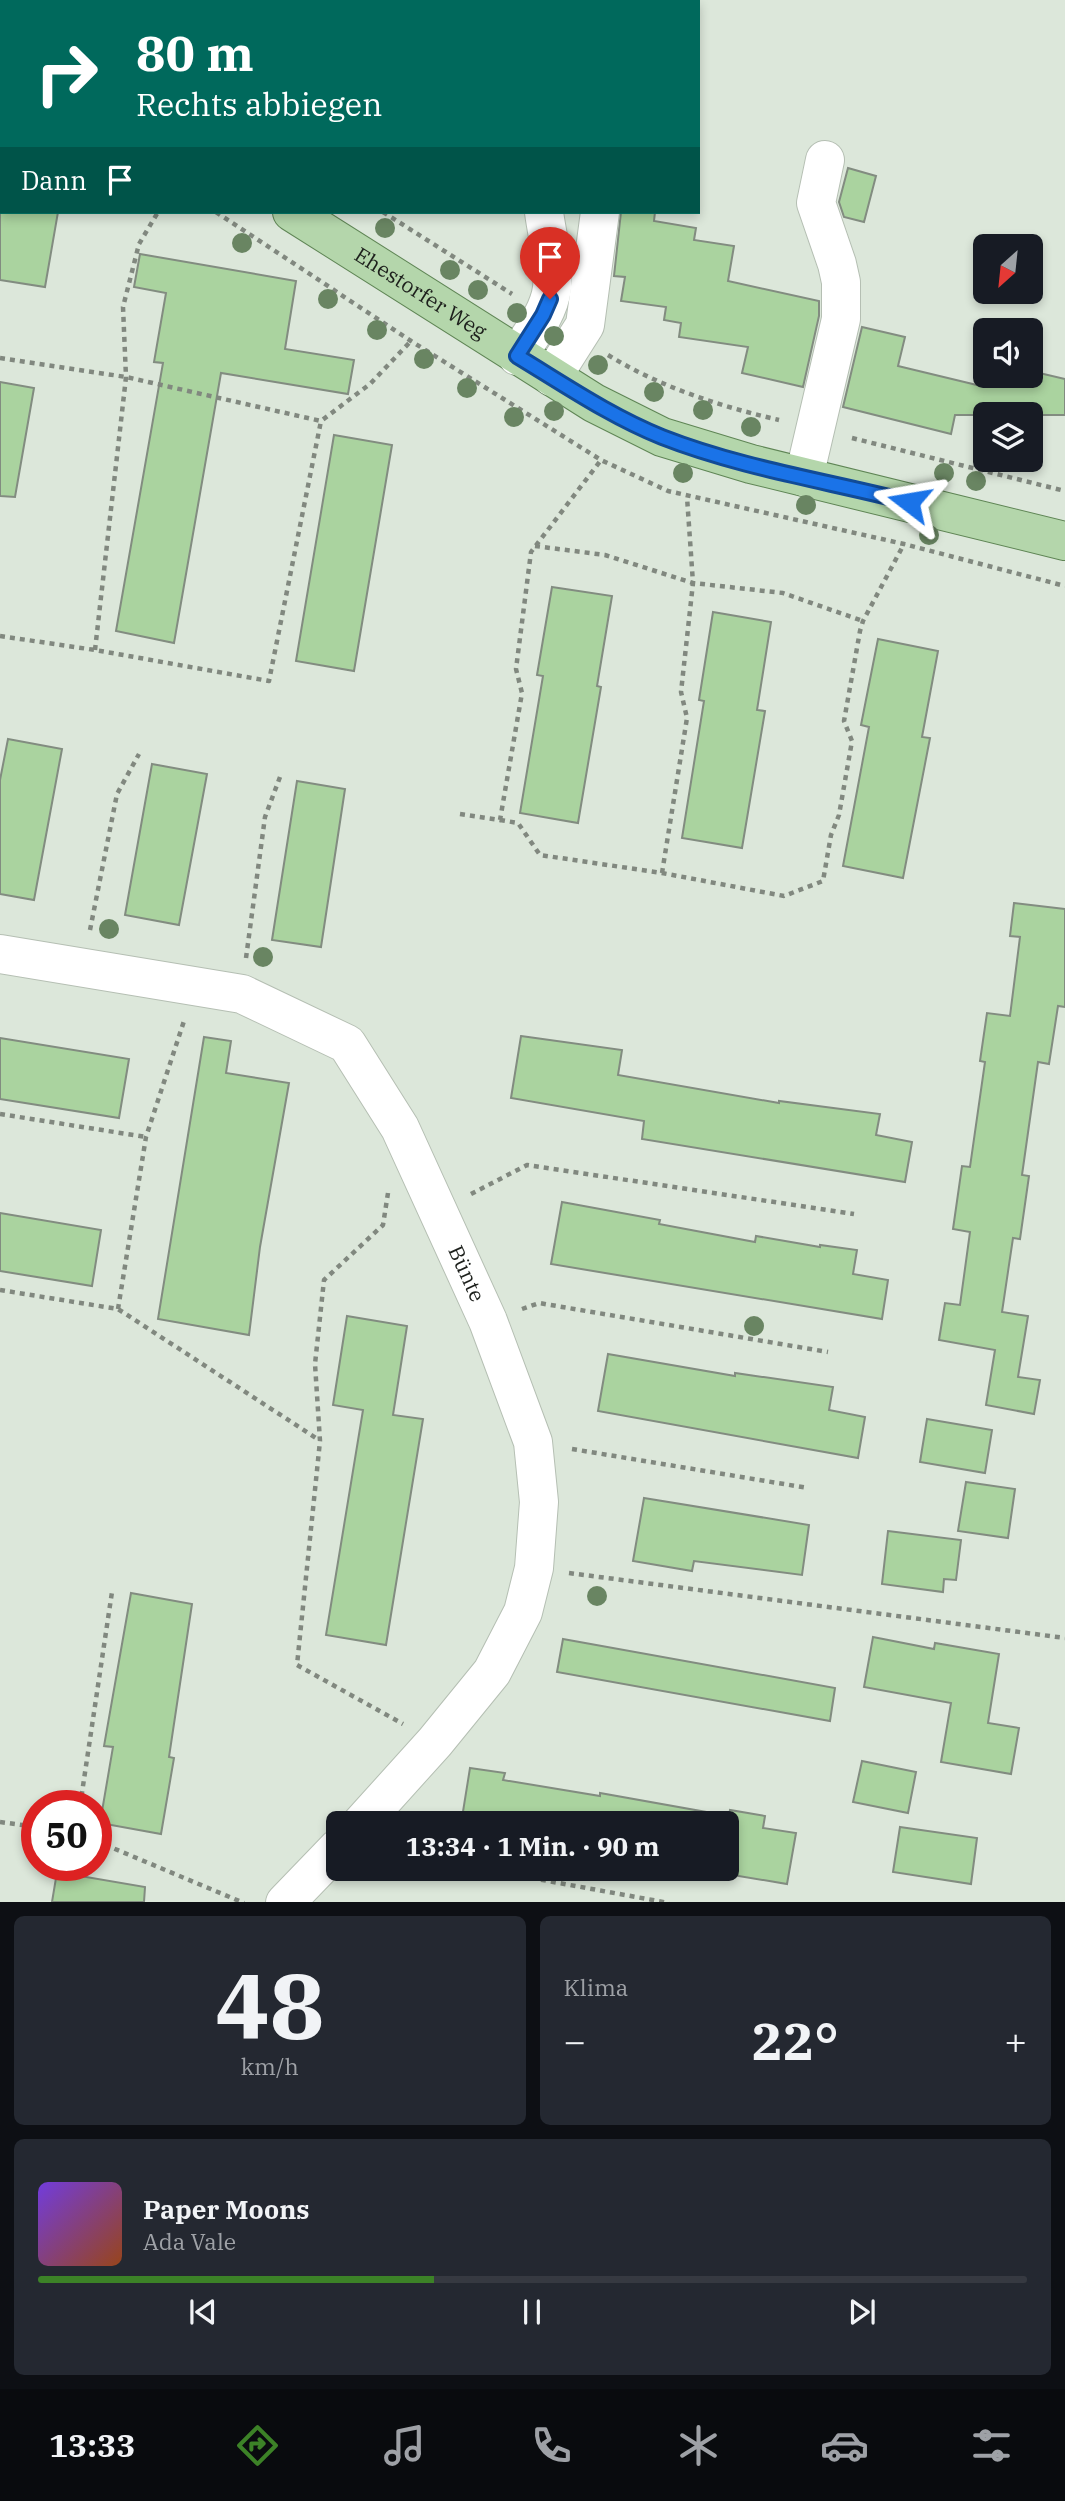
<!DOCTYPE html>
<html lang="de">
<meta charset="utf-8">
<style>
body{margin:0;font-family:"IBM Plex Serif",serif;background:#242831;color:#f1f3f6;height:100vh;display:flex;flex-direction:column;font-size:26px;white-space:nowrap}
*{box-sizing:border-box;margin:0}
p{font-size:23px;color:#9ea1a6}
.icon{flex:none;width:38px;height:38px;fill:none;stroke:currentColor;stroke-width:2;stroke-linecap:round;stroke-linejoin:round}
.map{position:relative;height:1902px;overflow:hidden}
.side{display:flex;flex-direction:column;gap:14px;padding:14px;background:#0d0f14;flex:1}
.side>*{flex:none}
.hud{position:absolute;left:0px;top:0px;width:700px;height:214px;box-shadow:0 4px 10px #0003;background:#00695c;color:#fff;overflow:hidden}
.needle{width:46px;rotate:207deg}
.fabs{position:absolute;left:973px;top:234px;display:grid;gap:14px}
.fabs a{display:grid;place-items:center;width:70px;height:70px;border-radius:10px;background:#171b24;box-shadow:0 4px 10px #0003;font-size:35px}
.speed{position:absolute;left:21px;top:1790px;display:flex;gap:14px;font-size:35px;font-weight:700;text-align:center}
.speed>*{display:grid;place-content:center;width:91px;height:91px;border-radius:50%;background:#171b24;box-shadow:0 4px 10px #0003;line-height:1}
.speed .limit{border:10px solid #d22;background:#fff;color:#111}
.pin{position:absolute;display:grid;place-items:center;width:60px;height:60px;color:#fff;margin:-72px -30px;border-radius:50% 50% 50% 0;rotate:-45deg;box-shadow:0 0 7px #0007}
.pin .icon{rotate:45deg}
.me{position:absolute;width:77px;margin:-38px;rotate:284deg;stroke-linejoin:round;filter:drop-shadow(0 0 5px #0008)}
.turn{display:flex;align-items:center;gap:24px;height:147px;padding:0 21px;font-size:32px}
.turn .icon{width:91px;height:91px;stroke-width:2.5}
.turn b{display:block;font-size:49px;line-height:60px}
.then{display:flex;align-items:center;height:66px;padding:0 21px;background:#0003;gap:14px;font-size:26px}
.big{font-size:52px;font-weight:800;line-height:1.1}
.side .tile{flex:1;display:flex;flex-direction:column;justify-content:center;gap:10px;min-width:0;padding:0 24px;border-radius:10px;background:#242831}
.side .dial{align-items:center;gap:0}
.dial b{font-size:91px;line-height:1}
.song{display:flex;align-items:center;gap:21px}
.cover{width:84px;height:84px;border-radius:10px;background:linear-gradient(135deg,hsl(260 70% 55%),hsl(20 70% 35%))}
.played{height:7px;border-radius:4px;background:linear-gradient(90deg,#3c8227 40%,#363941 40%)}
.keys{display:flex;justify-content:space-around;direction:ltr}
.heat{display:flex;justify-content:space-between;align-items:center;font-size:38px;direction:ltr}
.side .tiles{flex:1;display:grid;gap:14px;grid-template-columns:1fr 1fr}
.tile:last-child{grid-column:span 2}
.trip{position:absolute;left:326px;top:1811px;width:413px;height:70px;border-radius:10px;background:#171b24;box-shadow:0 4px 10px #0003;font-weight:800;line-height:70px;text-align:center}
.tab-bar{display:flex;height:112px;justify-content:space-around;align-items:center;background:#090b0e;color:#9ea1a6}
.tab-bar .icon{width:49px;height:49px}
.tab-bar .on{color:#3c8227}
.tab-bar b{font-size:32px;color:#f1f3f6}
.map>svg:first-child{display:block}
.building{fill:#aad39f;stroke:#828c80;stroke-width:2}
.lines{fill:none;stroke-linecap:round;stroke-linejoin:round}
.minor-casing{stroke:#b5bfb3;stroke-width:40}
.major-casing{stroke:#5f8555;stroke-width:40}
.path{stroke:#81887f;stroke-width:4.5;stroke-dasharray:5 5;stroke-linecap:butt}
.minor{stroke:#fff;stroke-width:38}
.major{stroke:#b4d6ab;stroke-width:38}
.tree{fill:#698562}
.route-casing{stroke:#114b97;stroke-width:18}
.route{stroke:#1a73e8;stroke-width:12}
.labels{text-anchor:middle;stroke-width:6;stroke-linejoin:round;paint-order:stroke}
.street-label{font-size:21px;fill:#1d201c;stroke:#fff}
</style>
<div class="map">
<svg width="1065" height="1903" viewBox="0 0 1065 1903">
<rect width="100%" height="100%" fill="#dce7da"/>
<!-- building -->
<g class="building">
<polygon points="848,168 876,176 864,222 844,217 839,202"/>
<polygon points="0,212 58,212 45,287 0,280"/>
<polygon points="621,212 655,212 654,221 696,228 694,240 734,246 728,281 819,301 819,316 803,387 742,373 748,347 679,337 681,323 664,320 666,307 621,301 625,277 614,276"/>
<polygon points="140,254 296,281 285,349 354,360 348,394 221,373 174,643 116,631 163,363 154,362 166,293 134,287"/>
<polygon points="862,327 905,337 898,366 981,386 985,369 985,376 1031,376 1031,371 1065,379 1065,415 955,415 951,434 843,407"/>
<polygon points="0,382 34,388 15,497 0,496"/>
<polygon points="334,435 392,445 354,671 296,661"/>
<polygon points="552,587 612,596 597,686 601,687 578,823 520,813 543,676 537,675"/>
<polygon points="713,612 771,622 757,710 765,711 742,848 682,838 704,701 699,700"/>
<polygon points="878,639 938,651 922,737 930,738 903,878 843,866 869,727 861,725"/>
<polygon points="8,739 62,749 34,900 0,894 0,780"/>
<polygon points="152,764 207,774 179,925 125,915"/>
<polygon points="297,781 345,789 321,947 272,940"/>
<polygon points="1014,903 1065,909 1065,1007 1058,1006 1049,1064 1038,1062 1022,1175 1029,1176 1020,1239 1013,1238 1002,1312 1028,1316 1018,1377 1040,1380 1034,1414 986,1405 995,1350 939,1340 945,1303 960,1305 970,1232 953,1229 962,1166 970,1167 985,1062 980,1061 987,1013 1010,1016 1020,937 1010,936"/>
<polygon points="521,1036 622,1050 618,1075 779,1103 779,1101 880,1114 876,1135 912,1142 905,1182 642,1139 644,1121 511,1098"/>
<polygon points="204,1037 231,1041 226,1073 289,1083 260,1247 249,1335 158,1319"/>
<polygon points="0,1038 129,1059 119,1118 0,1099"/>
<polygon points="562,1202 660,1220 659,1224 755,1242 756,1236 820,1247 820,1245 857,1250 853,1274 888,1280 882,1319 551,1264"/>
<polygon points="0,1213 101,1230 92,1286 0,1271"/>
<polygon points="347,1316 407,1326 393,1415 423,1419 386,1645 326,1635 363,1410 333,1405"/>
<polygon points="608,1354 735,1376 735,1373 833,1387 829,1410 865,1417 858,1458 598,1411"/>
<polygon points="927,1419 992,1430 985,1473 920,1462"/>
<polygon points="966,1482 1015,1489 1008,1538 958,1531"/>
<polygon points="644,1498 809,1525 802,1575 694,1561 692,1571 633,1561"/>
<polygon points="888,1531 961,1540 956,1580 944,1579 943,1592 882,1584"/>
<polygon points="131,1593 192,1604 169,1757 174,1758 161,1834 100,1823 113,1747 104,1746"/>
<polygon points="873,1637 934,1649 935,1643 999,1654 988,1723 1019,1728 1011,1774 941,1762 951,1703 864,1687"/>
<polygon points="563,1639 835,1688 830,1721 557,1672"/>
<polygon points="862,1761 916,1772 908,1813 853,1802"/>
<polygon points="470,1768 505,1773 503,1780 600,1796 600,1793 729,1816 730,1810 765,1816 763,1828 796,1833 787,1884 697,1869 726,1869 726,1824 461,1824"/>
<polygon points="900,1827 977,1838 971,1884 893,1872"/>
<polygon points="57,1872 145,1887 144,1902 52,1902"/>
</g>
<g class="lines">
<!-- minor casing -->
<g class="minor-casing">
<g id="minor">
<polyline points="273,2 273,0"/>
<polyline points="564,2 565,0"/>
<polyline points="631,2 632,0"/>
<path d="M517,356C530,336 549,313 552,288C555,263 547,236 544,212"/>
<polyline points="552,377 585,325 600,212"/>
<polyline points="804,477 841,319 841,282 837,264 816,203 825,160"/>
<path id="s1" d="M0,954L242,994L347,1044L400,1128L488,1321L533,1442L539,1502L534,1568L523,1612L492,1672L435,1742L361,1824"/>
<polyline points="285,1903 338,1848"/>
</g>
</g>
<!-- major casing -->
<g class="major-casing">
<g id="major">
<polyline points="0,27 2,28"/>
<path id="s2" d="M292,212L594,403L662,437L751,464L1065,541"/>
</g>
</g>
<!-- path -->
<g class="path">
<polyline points="52,0 55,2"/>
<polyline points="0,77 2,78"/>
<polyline points="216,212 411,341 601,460 668,491 904,544 1065,586"/>
<polyline points="383,212 512,294"/>
<path d="M608,355C660,387 719,406 779,420"/>
<polyline points="0,358 126,377 321,421 370,384 411,341"/>
<polyline points="852,438 1065,491"/>
<polyline points="535,546 605,555 693,583 783,593 863,621"/>
<polyline points="0,636 95,650 269,681 321,421"/>
<polyline points="95,650 126,377 123,307 139,244 158,212"/>
<polyline points="460,814 500,820 522,693 516,669 531,552 601,460"/>
<polyline points="500,820 518,823 540,855 662,873 784,896 823,881 831,835 839,815 852,741 844,721 860,631 863,621 904,544"/>
<polyline points="662,873 687,718 681,692 693,583 687,497"/>
<polyline points="90,930 117,794 139,754"/>
<polyline points="246,958 265,817 280,777"/>
<polyline points="0,1114 146,1137"/>
<polyline points="388,1193 383,1225 324,1280 315,1364 320,1441 297,1665 403,1724"/>
<polyline points="471,1194 527,1165 854,1214"/>
<polyline points="0,1290 118,1309 319,1440"/>
<polyline points="118,1309 146,1137 184,1021"/>
<polyline points="522,1309 539,1303 828,1352"/>
<polyline points="572,1449 808,1488"/>
<polyline points="569,1573 1065,1638"/>
<polyline points="80,1806 112,1592"/>
<polyline points="0,1822 37,1827"/>
<polyline points="96,1841 244,1903"/>
<polyline points="482,1869 669,1903"/>
</g>
<!-- minor -->
<use href="#minor" class="minor"/>
<!-- major -->
<use href="#major" class="major"/>
</g>
<!-- trees -->
<g class="tree">
<circle cx="385" cy="228" r="10"/>
<circle cx="242" cy="243" r="10"/>
<circle cx="450" cy="270" r="10"/>
<circle cx="478" cy="290" r="10"/>
<circle cx="328" cy="299" r="10"/>
<circle cx="517" cy="313" r="10"/>
<circle cx="377" cy="330" r="10"/>
<circle cx="554" cy="336" r="10"/>
<circle cx="424" cy="359" r="10"/>
<circle cx="598" cy="365" r="10"/>
<circle cx="467" cy="388" r="10"/>
<circle cx="654" cy="392" r="10"/>
<circle cx="703" cy="410" r="10"/>
<circle cx="554" cy="411" r="10"/>
<circle cx="514" cy="417" r="10"/>
<circle cx="751" cy="427" r="10"/>
<circle cx="683" cy="473" r="10"/>
<circle cx="944" cy="473" r="10"/>
<circle cx="976" cy="481" r="10"/>
<circle cx="806" cy="505" r="10"/>
<circle cx="929" cy="535" r="10"/>
<circle cx="109" cy="929" r="10"/>
<circle cx="263" cy="957" r="10"/>
<circle cx="754" cy="1326" r="10"/>
<circle cx="597" cy="1596" r="10"/>
</g>
<g class="lines">
<!-- route casing -->
<g class="route-casing">
<path id="route" d="M550,299L543,315L517,356C565,385 610,416 662,437C741,468 827,481 909,502"/>
</g>
<!-- route -->
<use href="#route" class="route"/>
</g>
<g class="labels">
<!-- street labels -->
<g class="street-label">
<text dy="7" stroke="none"><textPath href="#s2" startOffset="152">Ehestorfer Weg</textPath></text>
<text dy="7" stroke="none"><textPath href="#s1" startOffset="621">Bünte</textPath></text>
</g>
</g>
</svg>
<div class="fabs">
<a><svg class="needle" viewBox="-14 -14 28 28"><path d="M0-13l5 13h-10z" fill="#e53935"/><path d="M0 13l5-13h-10z" fill="#9ea1a6"/></svg></a>
<a><svg class="icon" aria-label="sound" viewBox="0 0 24 24"><path d="M4 9h4l5-4v14l-5-4H4zM17 9q2 3 0 6"/></svg></a>
<a><svg class="icon" aria-label="layers" viewBox="0 0 24 24"><path d="M12 4l9 5-9 5-9-5zM3 14l9 5 9-5"/></svg></a>
</div>
<div class="speed"><div class="limit">50</div></div>
<div class="pin" style="left:550px;top:299px;background:#d93025"><svg class="icon" aria-label="arrive" viewBox="0 0 24 24"><path d="M6 21V4h12l-3 4 3 4H6"/></svg></div>
<svg class="me" style="left:909px;top:502px" viewBox="-20 -20 40 40"><path d="M0-17L14 15 0 8-14 15z" fill="#1a73e8" stroke="#fff" stroke-width="4"/></svg>
<div class="trip">13:34 · 1 Min. · 90 m</div>
<div class="hud">
<div class="turn"><svg class="icon" aria-label="right" viewBox="0 0 24 24"><path d="M7 20v-9h11M14 6l5 5-5 5"/></svg><div><b>80 m</b>Rechts abbiegen</div></div>
<div class="then">Dann<svg class="icon" aria-label="arrive" viewBox="0 0 24 24"><path d="M6 21V4h12l-3 4 3 4H6"/></svg></div>
</div>
</div>
<section class="side">
<div class="tiles">
<div class="tile dial"><b>48</b><p>km/h</p></div>
<div class="tile"><p>Klima</p>
<div class="heat"><a>−</a><b class="big">22°</b><a>+</a></div>
</div>
<div class="tile">
<div class="song"><i class="cover"></i><div><b>Paper Moons</b><p>Ada Vale</p></div></div>
<div class="played"></div>
<div class="keys"><svg class="icon" aria-label="previous" viewBox="0 0 24 24"><path d="M18 5L8 12l10 7zM5 5v14"/></svg><svg class="icon" aria-label="pause" viewBox="0 0 24 24"><path d="M8 5v14M16 5v14"/></svg><svg class="icon" aria-label="next" viewBox="0 0 24 24"><path d="M6 5l10 7-10 7zM19 5v14"/></svg></div>
</div>
</div>
</section>
<nav class="tab-bar">
<b>13:33</b>
<svg class="icon on" aria-label="directions" viewBox="0 0 24 24"><path d="M12 3l9 9-9 9-9-9zM9 14v-3h6M13 9l2 2-2 2"/></svg>
<svg class="icon" aria-label="music" viewBox="0 0 24 24"><path d="M9 18V5l10-2v13"/><circle cx="6" cy="18" r="3"/><circle cx="16" cy="16" r="3"/></svg>
<svg class="icon" aria-label="phone" viewBox="0 0 24 24"><path d="M5 4h4l2 5-3 2q2 4 5 5l2-3 5 2v4C11 20 4 13 5 4z"/></svg>
<svg class="icon" aria-label="climate" viewBox="0 0 24 24"><path d="M12 3v18M4 7l16 10M4 17L20 7"/></svg>
<svg class="icon" aria-label="car" viewBox="0 0 24 24"><path d="M5 17H2v-5l4-1 3-4h7l3 4 3 1v5h-3M9 17h6M6 11h13"/><circle cx="7" cy="17" r="2"/><circle cx="17" cy="17" r="2"/></svg>
<svg class="icon" aria-label="filters" viewBox="0 0 24 24"><path d="M4 7h16M4 17h16"/><circle cx="9" cy="7" r="2"/><circle cx="15" cy="17" r="2"/></svg>
</nav>
